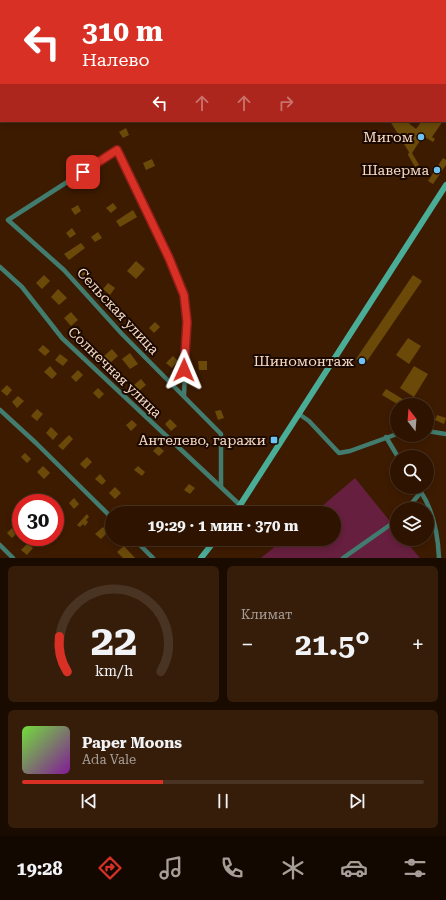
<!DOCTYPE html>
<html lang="ru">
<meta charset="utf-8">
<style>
body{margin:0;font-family:"Roboto Serif",serif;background:#361d0a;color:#f1f3f6;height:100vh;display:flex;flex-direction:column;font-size:15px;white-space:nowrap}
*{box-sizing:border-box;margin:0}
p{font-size:13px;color:#a79e99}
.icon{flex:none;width:22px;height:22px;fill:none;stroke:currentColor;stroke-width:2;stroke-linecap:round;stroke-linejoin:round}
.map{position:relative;height:558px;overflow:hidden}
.drawer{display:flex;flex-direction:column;gap:8px;padding:8px;background:#190b00;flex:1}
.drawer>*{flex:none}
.top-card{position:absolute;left:0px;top:0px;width:446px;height:122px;box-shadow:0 2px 6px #0003,0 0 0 1px #493322;background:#d93025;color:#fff;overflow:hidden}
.needle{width:26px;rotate:343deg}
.buttons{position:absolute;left:390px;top:398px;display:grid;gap:8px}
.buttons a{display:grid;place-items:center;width:44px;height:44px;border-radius:50%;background:#2e1400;box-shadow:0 2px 6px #0003,0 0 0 1px #493322;font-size:20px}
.speed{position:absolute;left:12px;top:494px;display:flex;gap:8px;font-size:20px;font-weight:700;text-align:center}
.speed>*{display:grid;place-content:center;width:52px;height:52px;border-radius:50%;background:#2e1400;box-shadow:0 2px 6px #0003,0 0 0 1px #493322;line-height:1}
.speed .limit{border:6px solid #d22;background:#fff;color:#111}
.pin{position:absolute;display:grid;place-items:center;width:34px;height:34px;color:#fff;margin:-17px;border-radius:8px;box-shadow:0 2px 6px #0006}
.me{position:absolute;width:44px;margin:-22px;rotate:1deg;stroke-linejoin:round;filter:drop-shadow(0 0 3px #0008)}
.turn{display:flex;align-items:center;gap:14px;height:84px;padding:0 16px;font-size:18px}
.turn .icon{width:52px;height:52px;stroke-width:2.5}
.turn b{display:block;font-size:28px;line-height:34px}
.lanes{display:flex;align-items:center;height:38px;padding:0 16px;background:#0003;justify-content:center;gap:20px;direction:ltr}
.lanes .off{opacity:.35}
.big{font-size:30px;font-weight:700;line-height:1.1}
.drawer .card{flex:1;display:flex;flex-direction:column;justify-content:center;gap:6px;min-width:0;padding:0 14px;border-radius:6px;background:#361d0a}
.drawer .dial{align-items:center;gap:0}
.dial svg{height:104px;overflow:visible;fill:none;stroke:#493322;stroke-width:7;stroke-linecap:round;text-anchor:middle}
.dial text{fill:#f1f3f6;stroke:none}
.song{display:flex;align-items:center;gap:12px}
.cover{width:48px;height:48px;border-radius:6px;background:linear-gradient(135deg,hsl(100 70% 55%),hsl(290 70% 35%))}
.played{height:4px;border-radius:2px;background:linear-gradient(90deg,#d93025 35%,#493322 35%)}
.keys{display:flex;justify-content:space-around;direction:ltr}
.heat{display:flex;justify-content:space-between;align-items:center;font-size:22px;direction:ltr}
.drawer .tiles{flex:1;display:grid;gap:8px;grid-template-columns:1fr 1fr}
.card:last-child{grid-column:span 2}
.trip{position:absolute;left:105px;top:506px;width:236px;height:40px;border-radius:20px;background:#2e1400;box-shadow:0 2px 6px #0003,0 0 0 1px #493322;font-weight:700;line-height:40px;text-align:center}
.tabs{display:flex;height:64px;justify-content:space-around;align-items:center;background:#120800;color:#a79e99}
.tabs .icon{width:28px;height:28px}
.tabs .current{color:#d93025}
.tabs b{font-size:18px;color:#f1f3f6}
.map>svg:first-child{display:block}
.green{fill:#661f3e}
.building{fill:#6b4a09}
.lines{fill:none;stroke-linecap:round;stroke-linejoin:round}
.street{stroke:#427c6f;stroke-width:4.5}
.secondary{stroke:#4aad98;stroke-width:6}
.route-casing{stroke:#8d1f18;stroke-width:10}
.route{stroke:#d93025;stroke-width:7}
.poi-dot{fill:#6fc2f4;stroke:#1b0900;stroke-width:1.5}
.labels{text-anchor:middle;stroke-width:4;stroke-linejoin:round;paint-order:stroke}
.poi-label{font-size:14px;fill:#f7dbc6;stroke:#1b0900;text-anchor:end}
.street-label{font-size:14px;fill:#f7dbc6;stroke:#1b0900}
</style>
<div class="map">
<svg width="446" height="558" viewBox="0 0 446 558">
<rect width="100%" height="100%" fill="#3d1b00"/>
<!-- green -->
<polygon class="green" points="355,478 397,530 397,539 404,539 420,558 261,558 284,539 334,539 334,513 314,513"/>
<!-- building -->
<g class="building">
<polygon points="390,121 406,121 416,129 422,121 443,121 432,137 435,139 433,142 423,136 412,153 419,165 415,167 408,155 409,152"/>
<polygon points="126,128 129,135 123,138 119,132"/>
<polygon points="443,158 446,160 446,165 433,184 428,181"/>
<polygon points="152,159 155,166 146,170 143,163"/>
<polygon points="113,203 117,208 111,213 106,208"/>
<polygon points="78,205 81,211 75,215 71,209"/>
<polygon points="133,210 137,217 120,227 116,221"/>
<polygon points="72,228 76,234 70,238 66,233"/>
<polygon points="98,232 102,238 95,242 91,237"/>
<polygon points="81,243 85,248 69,260 64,254"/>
<polygon points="136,261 145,269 136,279 127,271"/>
<polygon points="85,270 90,276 84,281 79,275"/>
<polygon points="44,275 50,281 42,289 36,283"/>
<polygon points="413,275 422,281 365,364 356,359"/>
<polygon points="108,283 115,288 110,295 103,289"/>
<polygon points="58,289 67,298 59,305 51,297"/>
<polygon points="71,312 78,320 71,326 64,318"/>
<polygon points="155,322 160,327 154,333 149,328"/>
<polygon points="408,338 421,346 409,364 396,355"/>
<polygon points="43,345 50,351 45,356 38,350"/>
<polygon points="112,349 118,356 110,363 104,356"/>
<polygon points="130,353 138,364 130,369 122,359"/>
<polygon points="60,354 68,360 63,366 55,360"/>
<polygon points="173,356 178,361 172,368 166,363"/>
<polygon points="198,361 207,361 207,370 199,370"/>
<polygon points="50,366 57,374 52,379 44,372"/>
<polygon points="414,366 428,374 414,397 400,388"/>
<polygon points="78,370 83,375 76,382 71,377"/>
<polygon points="141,379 146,385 139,391 134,385"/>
<polygon points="7,385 12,390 7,396 1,391"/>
<polygon points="98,388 104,394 99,399 93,393"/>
<polygon points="386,389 406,401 404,405 399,405 382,395"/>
<polygon points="18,396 24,401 17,408 12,402"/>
<polygon points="37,409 43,414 37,421 31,416"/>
<polygon points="221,410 224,418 218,420 215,411"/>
<polygon points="437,415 446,418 444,424 435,420"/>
<polygon points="170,419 177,426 171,431 165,424"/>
<polygon points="132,420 137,425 131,431 126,425"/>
<polygon points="51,427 58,434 53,440 46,433"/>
<polygon points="69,435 73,439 63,450 58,446"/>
<polygon points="158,446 164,451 159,456 153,451"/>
<polygon points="25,453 31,459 27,463 21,457"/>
<polygon points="87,457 92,462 85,469 80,464"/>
<polygon points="43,466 50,473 44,479 37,472"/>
<polygon points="138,466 145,472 142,476 134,470"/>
<polygon points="100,474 106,481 102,485 95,479"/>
<polygon points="189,484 195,488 190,494 184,490"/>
<polygon points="115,487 121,493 115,499 109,493"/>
<polygon points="74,498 79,504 74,509 69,503"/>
<polygon points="87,514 89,517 86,520 88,522 85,526 83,524 80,527 77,525"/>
<polygon points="103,527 108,532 101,539 95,534"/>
<polygon points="12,528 17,533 12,538 7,533"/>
<polygon points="28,543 33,548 27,555 21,550"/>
<polygon points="124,546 135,558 123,558 117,552"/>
</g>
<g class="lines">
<!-- street -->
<g class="street">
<polyline points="0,267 22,287 62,338 240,505"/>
<polyline points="184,396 187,322 184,295 169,258 117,150 8,220 64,270 122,334 221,434 221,487"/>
<polyline points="0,410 36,443 112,518"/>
<polyline points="299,414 309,421 339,453 350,451 397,434"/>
<polyline points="427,431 446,434"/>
<polyline points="386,437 398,457"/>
<path d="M421,492C434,512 438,534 439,558"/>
<polyline points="407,509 421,492 417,487"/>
<polyline points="134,539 153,558"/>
<polyline points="0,545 13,558"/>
<polyline points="343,558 397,520"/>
</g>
<!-- secondary -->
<g class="secondary">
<polyline points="235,513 446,185"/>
<polyline points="201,558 216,539"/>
</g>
</g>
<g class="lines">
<!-- route casing -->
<g class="route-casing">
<polyline id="route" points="83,172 117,150 120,156 169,258 184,295 187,322 184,370"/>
</g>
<!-- route -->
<use href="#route" class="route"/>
</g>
<!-- markers -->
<g class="poi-dot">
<circle cx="421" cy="137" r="4"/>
<circle cx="437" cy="170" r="4"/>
<circle cx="362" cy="361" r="4"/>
<rect x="270" y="436" width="8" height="8" rx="2"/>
</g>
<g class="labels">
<!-- poi labels -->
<g class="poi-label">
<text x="413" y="142">Мигом</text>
<text x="429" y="175">Шаверма</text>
<text x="354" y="366">Шиномонтаж</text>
<text x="266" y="445">Антелево, гаражи</text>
</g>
<!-- street labels -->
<g class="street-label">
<text transform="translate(118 311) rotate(47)" y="5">Сельская улица</text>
<text transform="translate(115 372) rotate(44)" y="5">Солнечная улица</text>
</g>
</g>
</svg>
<div class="buttons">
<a><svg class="needle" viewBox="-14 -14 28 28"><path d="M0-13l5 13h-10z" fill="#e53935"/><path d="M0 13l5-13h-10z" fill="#a79e99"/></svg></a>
<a><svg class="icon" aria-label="search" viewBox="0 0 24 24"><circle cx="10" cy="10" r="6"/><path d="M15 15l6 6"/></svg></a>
<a><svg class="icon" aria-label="layers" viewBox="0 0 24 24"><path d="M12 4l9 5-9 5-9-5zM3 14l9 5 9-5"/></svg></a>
</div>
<div class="speed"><div class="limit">30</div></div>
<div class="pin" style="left:83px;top:172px;background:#d93025"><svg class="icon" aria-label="arrive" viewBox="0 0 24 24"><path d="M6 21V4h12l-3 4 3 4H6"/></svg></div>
<svg class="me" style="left:184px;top:370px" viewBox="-20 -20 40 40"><path d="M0-17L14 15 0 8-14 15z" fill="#d93025" stroke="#fff" stroke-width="4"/></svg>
<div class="trip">19:29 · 1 мин · 370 m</div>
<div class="top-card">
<div class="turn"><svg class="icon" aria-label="left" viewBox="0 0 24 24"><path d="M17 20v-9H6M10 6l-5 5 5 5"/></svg><div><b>310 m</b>Налево</div></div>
<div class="lanes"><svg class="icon" aria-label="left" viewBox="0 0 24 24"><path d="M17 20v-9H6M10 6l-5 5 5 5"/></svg><svg class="icon off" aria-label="ahead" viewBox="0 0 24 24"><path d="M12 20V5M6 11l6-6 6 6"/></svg><svg class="icon off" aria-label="ahead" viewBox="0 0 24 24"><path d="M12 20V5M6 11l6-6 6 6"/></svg><svg class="icon off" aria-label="right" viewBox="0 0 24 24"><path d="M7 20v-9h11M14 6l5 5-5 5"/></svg></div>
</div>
</div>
<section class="drawer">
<div class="tiles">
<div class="card dial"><svg viewBox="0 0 100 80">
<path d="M14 69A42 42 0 1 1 86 69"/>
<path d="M14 69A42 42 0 0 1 8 42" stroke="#d93025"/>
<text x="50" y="56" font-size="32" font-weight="700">22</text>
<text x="50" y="72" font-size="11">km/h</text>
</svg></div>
<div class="card"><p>Климат</p>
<div class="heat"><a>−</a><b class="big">21.5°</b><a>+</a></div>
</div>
<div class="card">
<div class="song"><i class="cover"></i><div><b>Paper Moons</b><p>Ada Vale</p></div></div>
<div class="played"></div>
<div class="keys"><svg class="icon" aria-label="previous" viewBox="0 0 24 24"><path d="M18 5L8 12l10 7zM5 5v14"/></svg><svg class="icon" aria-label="pause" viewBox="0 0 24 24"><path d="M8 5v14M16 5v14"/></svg><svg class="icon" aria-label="next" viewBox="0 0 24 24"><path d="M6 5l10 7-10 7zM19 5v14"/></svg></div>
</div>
</div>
</section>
<nav class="tabs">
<b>19:28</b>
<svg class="icon current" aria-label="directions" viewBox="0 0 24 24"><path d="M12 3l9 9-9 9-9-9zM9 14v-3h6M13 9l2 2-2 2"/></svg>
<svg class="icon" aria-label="music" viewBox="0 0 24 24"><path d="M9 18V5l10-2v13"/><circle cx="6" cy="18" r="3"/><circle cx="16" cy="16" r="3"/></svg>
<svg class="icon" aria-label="phone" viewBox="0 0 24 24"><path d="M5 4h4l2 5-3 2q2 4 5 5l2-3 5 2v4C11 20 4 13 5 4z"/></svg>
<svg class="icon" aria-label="climate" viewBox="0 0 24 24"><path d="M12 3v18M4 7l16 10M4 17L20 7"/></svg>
<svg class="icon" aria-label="car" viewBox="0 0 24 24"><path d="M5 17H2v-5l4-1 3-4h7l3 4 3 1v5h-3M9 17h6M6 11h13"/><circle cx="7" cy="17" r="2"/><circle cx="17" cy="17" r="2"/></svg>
<svg class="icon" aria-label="filters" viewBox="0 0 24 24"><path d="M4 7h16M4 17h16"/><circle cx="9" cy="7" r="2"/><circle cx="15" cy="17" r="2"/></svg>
</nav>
